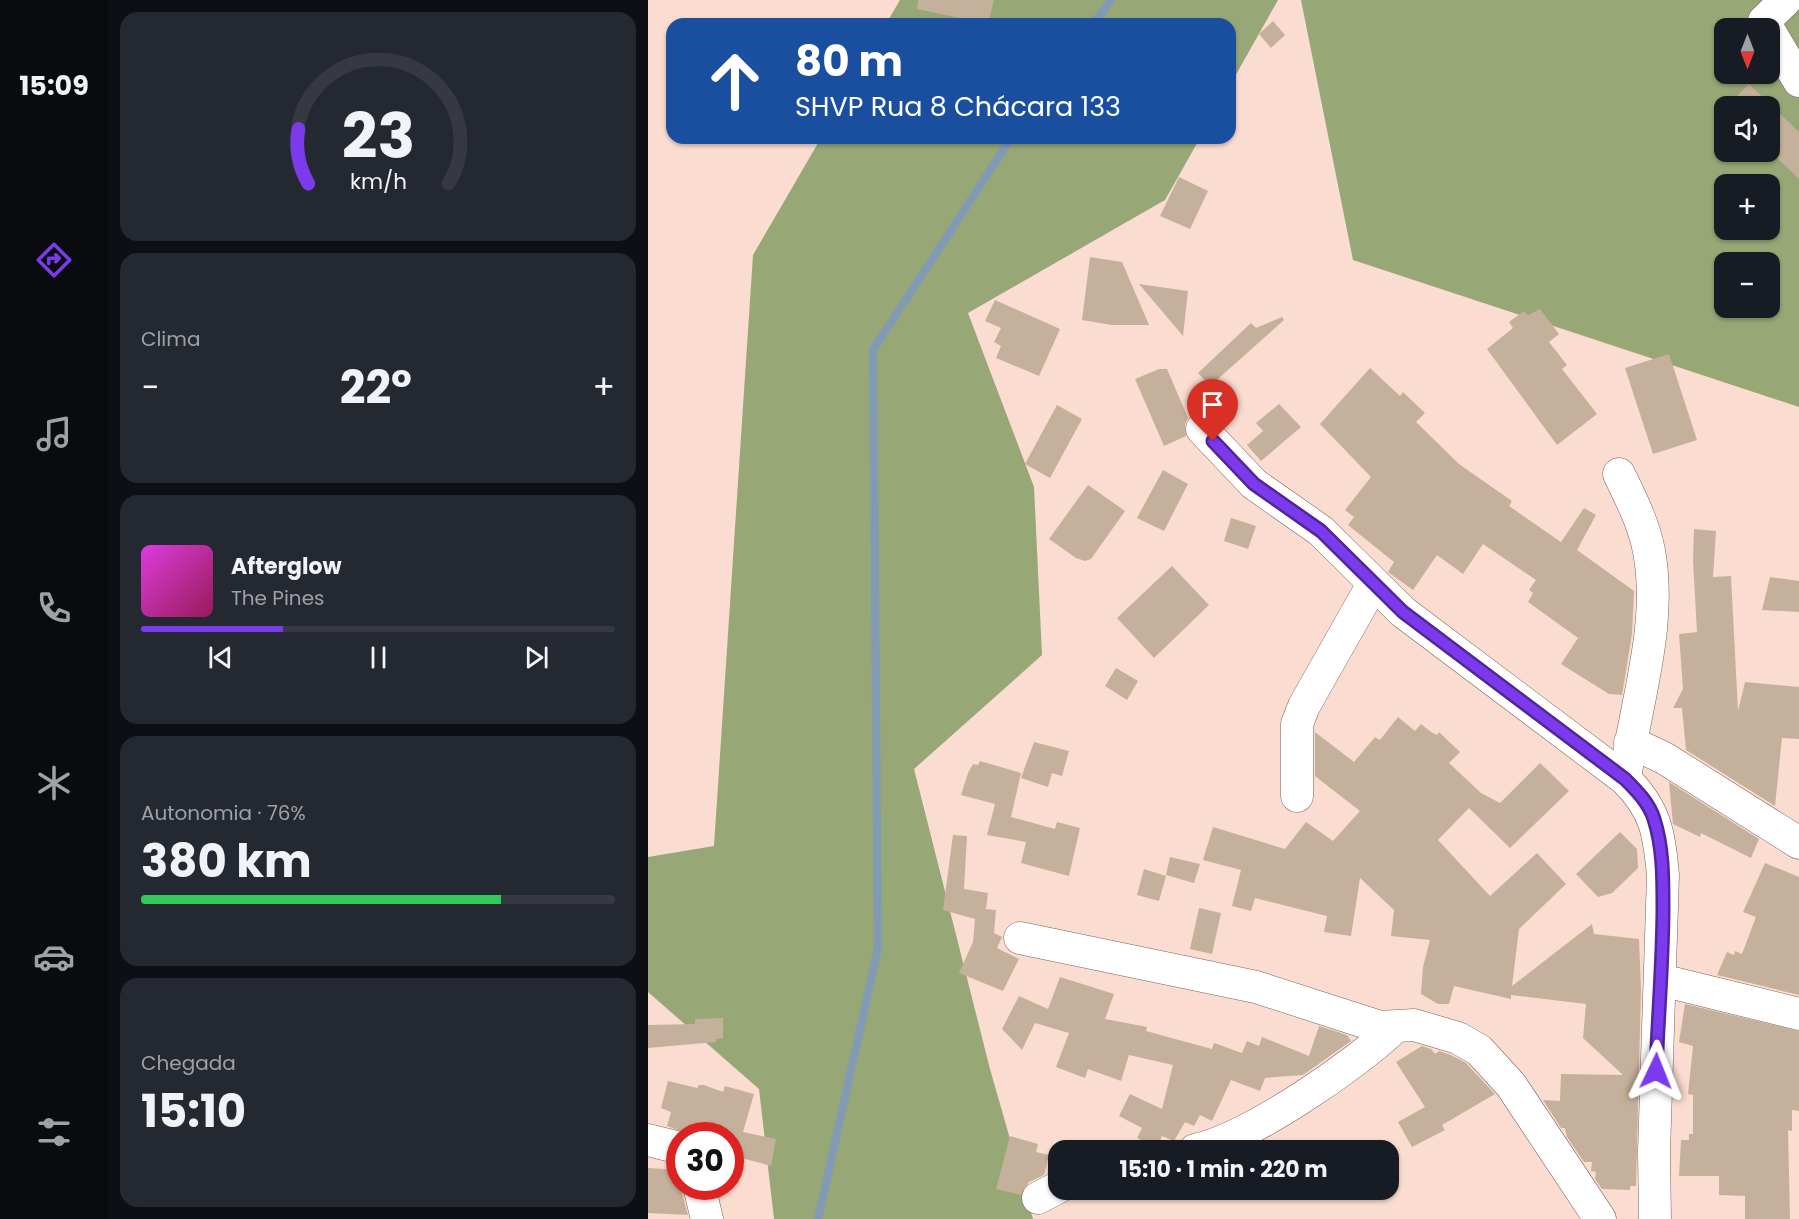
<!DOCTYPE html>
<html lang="pt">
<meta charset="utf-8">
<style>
body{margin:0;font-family:Poppins,sans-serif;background:#242831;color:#f1f3f6;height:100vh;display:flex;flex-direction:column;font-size:22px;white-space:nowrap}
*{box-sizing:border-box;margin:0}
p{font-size:20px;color:#9ea1a6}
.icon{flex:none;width:33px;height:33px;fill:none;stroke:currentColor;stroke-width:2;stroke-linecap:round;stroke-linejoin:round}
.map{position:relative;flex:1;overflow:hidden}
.drawer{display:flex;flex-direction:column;gap:12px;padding:12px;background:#0d0f14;width:540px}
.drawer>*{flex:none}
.guide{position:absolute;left:18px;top:18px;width:570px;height:126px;border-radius:18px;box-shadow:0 2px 4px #0004;background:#1a4fa0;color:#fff;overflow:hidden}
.needle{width:39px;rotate:180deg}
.fabs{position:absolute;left:1066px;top:18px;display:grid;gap:12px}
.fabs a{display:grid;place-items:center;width:66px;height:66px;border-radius:12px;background:#171b24;box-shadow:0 2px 4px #0004;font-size:30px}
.speed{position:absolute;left:18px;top:1122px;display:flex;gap:12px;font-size:30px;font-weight:700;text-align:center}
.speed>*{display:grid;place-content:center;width:78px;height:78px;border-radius:50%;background:#171b24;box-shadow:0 2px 4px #0004;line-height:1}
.speed .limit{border:9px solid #d22;background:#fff;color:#111}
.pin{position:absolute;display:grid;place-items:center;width:51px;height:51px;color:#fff;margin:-62px -26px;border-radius:50% 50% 50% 0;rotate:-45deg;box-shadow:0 0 6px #0007}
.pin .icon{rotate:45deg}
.me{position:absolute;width:66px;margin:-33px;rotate:2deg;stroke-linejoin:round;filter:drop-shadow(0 0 4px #0008)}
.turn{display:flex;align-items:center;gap:21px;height:126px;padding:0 30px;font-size:27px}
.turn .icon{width:78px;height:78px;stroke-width:2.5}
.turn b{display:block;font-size:42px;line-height:51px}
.big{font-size:45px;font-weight:700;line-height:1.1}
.drawer .widget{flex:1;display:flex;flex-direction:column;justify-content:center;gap:9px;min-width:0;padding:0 21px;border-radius:18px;background:#242831}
.drawer .dial{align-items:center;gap:0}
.dial svg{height:156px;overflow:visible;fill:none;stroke:#363941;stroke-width:7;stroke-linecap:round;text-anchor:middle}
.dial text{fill:#f1f3f6;stroke:none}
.song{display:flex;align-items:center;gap:18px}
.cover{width:72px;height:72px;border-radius:9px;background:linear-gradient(135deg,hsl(300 70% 55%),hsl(330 70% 35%))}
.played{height:6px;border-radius:3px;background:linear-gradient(90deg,#7c3aed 30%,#363941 30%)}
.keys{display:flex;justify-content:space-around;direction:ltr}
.heat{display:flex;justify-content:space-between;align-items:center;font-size:33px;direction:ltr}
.charge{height:9px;border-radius:4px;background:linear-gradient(90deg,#34c759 76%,#363941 0)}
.trip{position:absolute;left:400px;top:1140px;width:351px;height:60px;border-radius:18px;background:#171b24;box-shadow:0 2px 4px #0004;font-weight:700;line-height:60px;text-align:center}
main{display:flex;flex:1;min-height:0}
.tab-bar{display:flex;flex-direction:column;width:108px;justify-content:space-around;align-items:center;background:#090b0e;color:#9ea1a6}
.tab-bar .icon{width:42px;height:42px}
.tab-bar .active{color:#7c3aed}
.tab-bar b{font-size:27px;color:#f1f3f6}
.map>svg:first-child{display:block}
.forest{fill:#97a775;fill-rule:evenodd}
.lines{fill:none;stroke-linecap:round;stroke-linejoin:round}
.stream{stroke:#819bb5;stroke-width:8}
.building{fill:#c5b19b}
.minor-casing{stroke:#7c6157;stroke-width:33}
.minor{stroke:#fff;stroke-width:32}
.route-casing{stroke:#51269a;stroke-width:15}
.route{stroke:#7c3aed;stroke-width:10}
</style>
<main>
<nav class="tab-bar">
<b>15:09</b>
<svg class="icon active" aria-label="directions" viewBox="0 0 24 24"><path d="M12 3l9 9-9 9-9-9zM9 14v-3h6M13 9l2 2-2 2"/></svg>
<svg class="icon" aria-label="music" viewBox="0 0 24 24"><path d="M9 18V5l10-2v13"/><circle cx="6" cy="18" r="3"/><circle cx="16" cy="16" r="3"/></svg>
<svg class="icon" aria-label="phone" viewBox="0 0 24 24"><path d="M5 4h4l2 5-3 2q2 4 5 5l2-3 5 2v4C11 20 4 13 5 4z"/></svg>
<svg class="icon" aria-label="climate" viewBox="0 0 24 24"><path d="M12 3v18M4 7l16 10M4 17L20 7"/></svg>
<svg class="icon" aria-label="car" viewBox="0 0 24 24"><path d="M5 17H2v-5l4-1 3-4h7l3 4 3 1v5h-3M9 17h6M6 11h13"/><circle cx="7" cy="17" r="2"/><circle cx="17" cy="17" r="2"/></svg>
<svg class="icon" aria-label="filters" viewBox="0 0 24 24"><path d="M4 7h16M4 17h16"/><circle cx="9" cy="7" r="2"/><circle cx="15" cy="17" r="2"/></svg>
</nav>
<section class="drawer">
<div class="widget dial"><svg viewBox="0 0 100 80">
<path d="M14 69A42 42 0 1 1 86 69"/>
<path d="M14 69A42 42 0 0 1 9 41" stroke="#7c3aed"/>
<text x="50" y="56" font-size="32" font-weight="700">23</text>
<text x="50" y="72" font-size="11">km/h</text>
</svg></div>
<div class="widget"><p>Clima</p>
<div class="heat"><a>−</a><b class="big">22°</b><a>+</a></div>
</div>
<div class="widget">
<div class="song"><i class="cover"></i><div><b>Afterglow</b><p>The Pines</p></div></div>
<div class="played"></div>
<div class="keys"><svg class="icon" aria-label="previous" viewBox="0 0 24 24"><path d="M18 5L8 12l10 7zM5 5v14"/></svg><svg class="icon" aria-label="pause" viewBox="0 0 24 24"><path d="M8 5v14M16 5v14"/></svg><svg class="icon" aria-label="next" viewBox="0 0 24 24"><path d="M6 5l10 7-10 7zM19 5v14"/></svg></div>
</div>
<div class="widget"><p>Autonomia · 76%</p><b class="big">380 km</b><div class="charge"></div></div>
<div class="widget"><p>Chegada</p><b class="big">15:10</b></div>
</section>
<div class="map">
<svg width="1151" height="1219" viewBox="0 0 1151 1219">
<rect width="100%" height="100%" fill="#fbdcd0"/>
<!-- forest -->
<g class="forest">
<polygon points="252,0 630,0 582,85 582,24 238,24"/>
<path d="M653,0H1151V407L705,260ZM1077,28H1122V74H1077ZM1077,106H1122V152H1077ZM1077,184H1122V230H1077ZM1077,262H1122V308H1077Z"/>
<polygon points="173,138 552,138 517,200 320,313 386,487 394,655 266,769 342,1069 385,1219 126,1219 111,1089 0,992 0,857 66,846 105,255"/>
</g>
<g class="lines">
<!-- stream -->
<g class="stream">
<polyline points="445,24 463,0"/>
<polyline points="170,1219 230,948 225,350 363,138"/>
</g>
</g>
<!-- building -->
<g class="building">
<polygon points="270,0 346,0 340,24 269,9"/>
<polygon points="625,21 637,35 623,48 611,34"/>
<polygon points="1101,84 1151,132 1151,179 1122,151 1122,106 1079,106"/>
<polygon points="531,177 560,191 542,229 512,216"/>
<polygon points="442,257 474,262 501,325 464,325 434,320"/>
<polygon points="491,284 540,291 535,336"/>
<polygon points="347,300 412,329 391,376 348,358 353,346 346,342 353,328 337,321"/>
<polygon points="892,309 911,334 901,342 919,365 914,369 949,414 909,445 839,349 865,328 861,322 876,311 880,315"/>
<polygon points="634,317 636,320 562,386 550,373 603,323 608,328"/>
<polygon points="1021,354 1049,440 1005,454 977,368"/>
<polygon points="722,368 752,396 755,392 777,413 768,422 811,464 864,501 861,506 913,542 936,508 948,515 929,550 986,591 984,634 974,695 961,694 913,664 930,638 880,602 885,593 881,590 888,580 835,544 815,574 789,555 765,590 740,572 746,562 700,525 706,517 697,510 723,477 672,424"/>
<polygon points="511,369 519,369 540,418 537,424 538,436 516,446 487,379"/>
<polygon points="631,404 653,427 613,461 599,445 615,431 608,423"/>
<polygon points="409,405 434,419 402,478 377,464"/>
<polygon points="515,470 540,484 516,531 489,518"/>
<polygon points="440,485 477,511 443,559 437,561 428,558 401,539"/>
<polygon points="583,518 608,526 600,549 576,541"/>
<polygon points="1046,529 1068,531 1065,577 1083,576 1090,711 1097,682 1151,687 1151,739 1134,738 1127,806 1038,750 1034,708 1025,708 1035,689 1031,634 1049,632 1045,560"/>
<polygon points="524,566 561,605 506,658 469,618"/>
<polygon points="1122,577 1151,581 1151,612 1114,610"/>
<polygon points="468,668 490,681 479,700 457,686"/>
<polygon points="750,717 767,731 773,724 783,732 789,735 791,732 812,752 801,763 833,793 852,803 892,763 921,791 862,848 821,808 790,840 842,896 889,853 918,884 871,929 864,986 944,924 946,934 991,939 993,990 988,1186 982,1186 982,1190 954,1189 947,1179 948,1172 943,1171 944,1162 936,1162 919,1137 917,1128 913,1128 895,1100 912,1101 913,1074 975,1075 935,1038 938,1004 863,995 863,999 806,986 801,1004 790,1004 773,994 775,967 782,940 743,936 746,910 712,878 703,936 676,932 679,916 607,898 603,911 584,906 593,870 555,860 565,827 637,849 658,822 685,841 712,811 667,776 667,732 706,762 727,737 732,740"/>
<polygon points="386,742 421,751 414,776 404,773 400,787 373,778"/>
<polygon points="332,761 373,773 363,817 407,829 409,822 432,828 421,876 373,863 378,842 339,835 347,804 313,795 320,773 325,764 330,765"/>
<polygon points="1021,782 1111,839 1103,858 1053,833 1052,837 1025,824"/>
<polygon points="972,832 989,849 990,868 964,893 950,897 928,874"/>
<polygon points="305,835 319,836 316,889 340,893 338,909 348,910 346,933 354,937 349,948 371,959 355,991 311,973 325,942 327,919 295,910"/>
<polygon points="522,857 552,864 546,883 518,875"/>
<polygon points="1117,863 1151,877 1151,995 1069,975 1079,952 1086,955 1087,951 1094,954 1108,917 1095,912"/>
<polygon points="496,869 518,876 511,901 489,895"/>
<polygon points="551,908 573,913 564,954 542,949"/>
<polygon points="412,977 466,994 457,1019 499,1027 498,1031 564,1049 566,1043 594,1053 599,1041 611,1046 614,1037 661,1056 671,1026 699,1035 703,1041 655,1075 617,1078 612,1091 583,1080 564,1121 552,1115 546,1126 537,1122 526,1141 514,1136 509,1147 489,1138 494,1128 471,1116 482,1094 514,1109 525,1065 481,1055 473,1081 440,1069 437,1078 408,1067 421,1033 387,1023 374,1050 354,1029 371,996 400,1009"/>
<polygon points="1037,1004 1151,1031 1151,1111 1144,1110 1144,1131 1140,1130 1142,1219 1097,1219 1097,1196 1071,1195 1071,1176 1031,1176 1033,1140 1041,1140 1041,1134 1045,1134 1045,1095 1040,1094 1045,1046 1031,1042"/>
<polygon points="75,1018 75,1038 68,1039 68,1042 0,1048 0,1025 47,1024 47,1019"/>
<polygon points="774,1046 783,1049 787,1054 791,1051 803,1055 818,1063 847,1094 794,1125 797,1130 764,1147 750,1122 777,1107 748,1062"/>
<polygon points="20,1081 49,1088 51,1085 56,1085 75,1092 77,1086 106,1094 95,1132 128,1139 123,1166 82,1155 82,1136 45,1136 19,1126 23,1112 13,1108"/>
<polygon points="362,1136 390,1144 388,1152 401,1155 396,1175 381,1182 373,1195 348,1189"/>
<polygon points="0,1168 32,1170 32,1186 40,1215 0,1213"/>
</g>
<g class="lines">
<!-- minor casing -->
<g class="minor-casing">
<g id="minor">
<polyline points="1120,28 1116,21 1138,0"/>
<polyline points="1122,32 1151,81"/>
<path d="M554,429L606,484L673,531L755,612L977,779C1008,810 1011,833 1015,875L1006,1152L1007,1219"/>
<path d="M971,474C983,499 996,524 1001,551C1015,626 987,704 977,779"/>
<polyline points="982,742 1016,758 1151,843"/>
<polyline points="649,796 649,724 656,706 725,584"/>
<polyline points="372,938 608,987 732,1027 766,1025 810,1038 831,1050 863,1085 952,1219"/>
<polyline points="1013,980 1151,1014"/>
<polyline points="0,1140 32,1148"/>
<path d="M547,1150C600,1139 708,1065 747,1027"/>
<polyline points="51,1186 59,1219"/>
<polyline points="390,1198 411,1187"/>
</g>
</g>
<!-- minor -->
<use href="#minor" class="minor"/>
</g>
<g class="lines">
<!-- route casing -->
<g class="route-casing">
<path id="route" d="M565,441L606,484L673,531L755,612L977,779C989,791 1001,803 1006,819C1015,847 1015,877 1015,906C1015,961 1010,1016 1008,1071"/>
</g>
<!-- route -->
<use href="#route" class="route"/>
</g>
</svg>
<div class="fabs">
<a><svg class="needle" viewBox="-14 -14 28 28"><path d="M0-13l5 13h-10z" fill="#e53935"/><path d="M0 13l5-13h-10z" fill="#9ea1a6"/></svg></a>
<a><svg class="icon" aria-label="sound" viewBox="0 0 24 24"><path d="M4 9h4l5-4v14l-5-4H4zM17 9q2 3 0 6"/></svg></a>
<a>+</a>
<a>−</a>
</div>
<div class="speed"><div class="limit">30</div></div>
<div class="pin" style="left:565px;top:441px;background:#d93025"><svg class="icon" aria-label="arrive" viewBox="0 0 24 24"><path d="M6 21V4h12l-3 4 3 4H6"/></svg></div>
<svg class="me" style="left:1008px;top:1071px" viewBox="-20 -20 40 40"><path d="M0-17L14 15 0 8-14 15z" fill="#7c3aed" stroke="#fff" stroke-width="4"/></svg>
<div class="trip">15:10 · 1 min · 220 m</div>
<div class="guide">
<div class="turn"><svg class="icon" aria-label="ahead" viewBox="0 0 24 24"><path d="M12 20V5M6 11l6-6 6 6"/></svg><div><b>80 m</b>SHVP Rua 8 Chácara 133</div></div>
</div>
</div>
</main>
